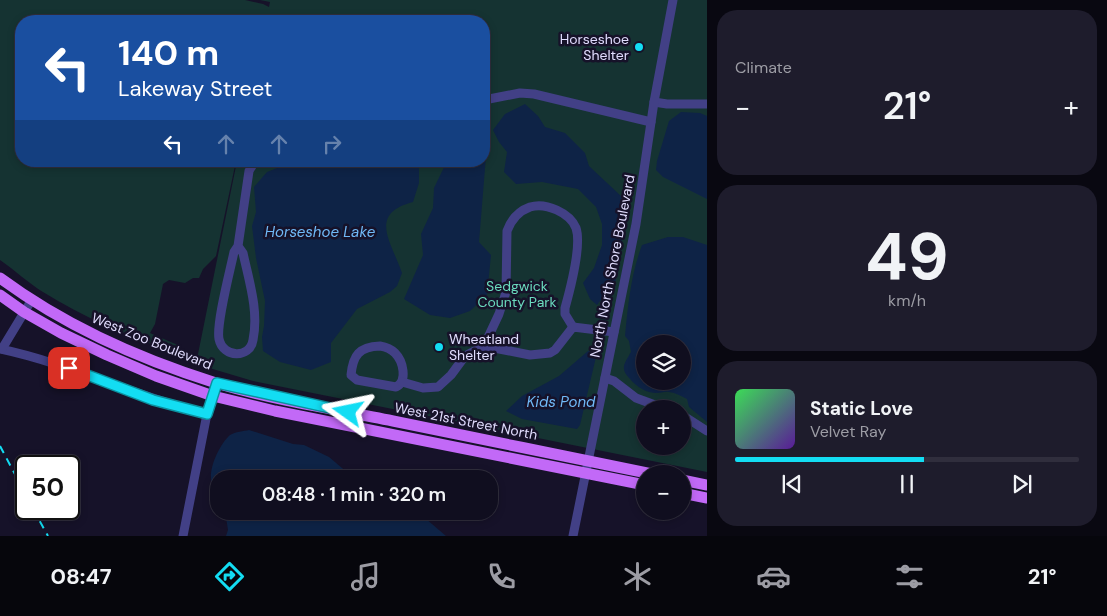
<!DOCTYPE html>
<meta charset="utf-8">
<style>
body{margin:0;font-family:"DM Sans",sans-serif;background:#1e1c2c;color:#f1f3f6;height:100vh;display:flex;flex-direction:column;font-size:19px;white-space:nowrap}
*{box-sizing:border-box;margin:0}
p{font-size:16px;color:#9c9ca4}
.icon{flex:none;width:28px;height:28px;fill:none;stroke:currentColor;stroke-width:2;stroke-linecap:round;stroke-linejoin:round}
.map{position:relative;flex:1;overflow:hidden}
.details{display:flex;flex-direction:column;gap:10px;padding:10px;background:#090811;width:400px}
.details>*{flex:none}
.hud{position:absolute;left:15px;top:15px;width:475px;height:152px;border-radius:20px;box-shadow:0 2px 8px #0003,0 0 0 1px #302e3d;background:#1a4fa0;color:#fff;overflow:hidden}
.tools{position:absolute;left:636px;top:335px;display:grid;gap:10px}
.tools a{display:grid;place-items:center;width:55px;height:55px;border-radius:50%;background:#100e1f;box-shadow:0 2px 8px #0003,0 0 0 1px #302e3d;font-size:25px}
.speed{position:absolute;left:15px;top:455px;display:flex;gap:10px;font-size:25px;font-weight:700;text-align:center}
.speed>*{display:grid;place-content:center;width:65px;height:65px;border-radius:50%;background:#100e1f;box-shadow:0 2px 8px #0003,0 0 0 1px #302e3d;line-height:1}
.speed .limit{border:2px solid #111;border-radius:8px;background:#fff;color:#111}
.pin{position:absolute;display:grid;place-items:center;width:42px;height:42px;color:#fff;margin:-21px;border-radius:10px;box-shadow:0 2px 8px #0006}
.me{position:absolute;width:55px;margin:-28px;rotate:282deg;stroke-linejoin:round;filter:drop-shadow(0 0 4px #0008)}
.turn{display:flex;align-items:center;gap:18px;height:105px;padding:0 20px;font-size:22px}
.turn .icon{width:65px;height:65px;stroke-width:2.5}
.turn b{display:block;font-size:35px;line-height:42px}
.lanes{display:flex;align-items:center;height:48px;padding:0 20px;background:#0003;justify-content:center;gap:25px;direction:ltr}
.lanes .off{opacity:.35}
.big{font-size:38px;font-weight:600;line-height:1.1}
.details .widget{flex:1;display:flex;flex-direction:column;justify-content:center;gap:8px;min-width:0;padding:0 18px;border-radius:20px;background:#1e1c2c}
.details .dial{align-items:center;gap:0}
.dial b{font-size:65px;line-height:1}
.song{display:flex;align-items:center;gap:15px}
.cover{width:60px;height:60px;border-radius:8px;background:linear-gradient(135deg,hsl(130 70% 55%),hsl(270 70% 35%))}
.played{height:5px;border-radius:2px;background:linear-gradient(90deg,#13ddf3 55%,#302e3d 55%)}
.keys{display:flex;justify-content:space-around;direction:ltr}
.heat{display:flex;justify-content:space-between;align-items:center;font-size:28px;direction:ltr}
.trip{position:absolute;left:210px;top:470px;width:288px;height:50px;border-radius:20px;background:#100e1f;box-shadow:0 2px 8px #0003,0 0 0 1px #302e3d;font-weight:600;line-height:50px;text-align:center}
.tabs{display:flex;height:80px;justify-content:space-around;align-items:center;background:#06060c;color:#9c9ca4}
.tabs .icon{width:35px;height:35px}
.tabs .on{color:#13ddf3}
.tabs b{font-size:22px;color:#f1f3f6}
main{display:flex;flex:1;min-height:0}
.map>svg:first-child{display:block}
.green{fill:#153332;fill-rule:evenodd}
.water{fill:#0e2346;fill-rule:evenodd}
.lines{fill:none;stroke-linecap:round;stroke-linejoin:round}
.minor{stroke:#424086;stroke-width:9}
.major{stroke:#c269f7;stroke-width:11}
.rail{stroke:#13ddf3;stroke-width:2;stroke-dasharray:8 6;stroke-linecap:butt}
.route-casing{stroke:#0c909e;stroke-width:12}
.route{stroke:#13ddf3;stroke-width:9}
.poi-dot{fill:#13ddf3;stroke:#161229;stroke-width:2}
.labels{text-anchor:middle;stroke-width:5;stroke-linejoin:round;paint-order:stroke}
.poi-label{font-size:14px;fill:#e0dcfd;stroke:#161229;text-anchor:end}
.street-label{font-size:14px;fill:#e0dcfd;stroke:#161229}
.park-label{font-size:14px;fill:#6bdbbe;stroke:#161229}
.water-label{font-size:15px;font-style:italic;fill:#70b9f7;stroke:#161229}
</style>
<main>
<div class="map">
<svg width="707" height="536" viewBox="0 0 707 536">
<rect width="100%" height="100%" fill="#161229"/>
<!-- green -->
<path class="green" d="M0,0H245L263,4L269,7L270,2L260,0H707V472L253,381L196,364L237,161H484V21H21V161H236L216,256L203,269L199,278H193L185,283L169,280L163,284L155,324L150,333L180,346L170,351C126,335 83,317 43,292C28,283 15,270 0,260ZM645,344H682V381H645ZM645,409H682V446H645Z"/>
<!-- water -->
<g class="water">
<polygon points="525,104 538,116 545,127 565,133 585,153 589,166 622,197 624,224 619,259 612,269 616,280 597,305 590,299 583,283 594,268 602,245 602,224 596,207 578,189 542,182 516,184 504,172 507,152 499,142 493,130 505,114"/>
<polygon points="681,112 700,113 707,116 707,199 663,177 656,170 657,161 669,121"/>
<polygon points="484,142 486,156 479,242 491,255 487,295 470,311 450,318 430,315 404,299 423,255 421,234 433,208 434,188 447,161 484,161"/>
<path d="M295,161H419V183L413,202C367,214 392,243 402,273L397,286L390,292L357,309L331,343V362L311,370L280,362L263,351L262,337L264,326L265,301L256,258L252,226L256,212L254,187L267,172Z"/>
<path d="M668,237H683L707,245V422L689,407L687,399C681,396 676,393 669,392C665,391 661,393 657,393C646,393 637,387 630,379C619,368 625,363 631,352L629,341L625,336C628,305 631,274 642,245ZM645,344H682V381H645Z"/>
<polygon points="588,351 593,352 596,357 580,425 577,429 522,419 506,411 522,396 559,376"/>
<path d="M249,430L293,444L304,445L329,457L355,479H219V497C215,491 211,486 211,479C210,465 220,444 230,435C235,432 244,431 249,430Z"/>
<polygon points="225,511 420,511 425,518 446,536 226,536 228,530"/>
</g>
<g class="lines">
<!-- minor -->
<g class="minor">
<polyline points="484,100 520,93 534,94 651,122"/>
<polyline points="654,102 667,104 707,104"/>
<path d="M238,246L243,253C249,281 259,311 253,340C250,359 223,358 219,339C216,324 230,271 234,252L238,246L249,171L255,161"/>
<path d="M380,346C386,347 391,349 395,353C403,361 408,381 396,387L357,380L351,375C353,355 359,347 380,346Z"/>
<path d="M484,346L499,314L506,292L507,231C511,220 519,211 530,207C546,202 570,213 576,228C582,246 570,290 565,308V314L573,327"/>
<path d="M0,349C71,364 136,397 207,414"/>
<polyline points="2,349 31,301"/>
<polyline points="605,378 614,381 636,398 666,409"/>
<polyline points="402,382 423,388 438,387 451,375 465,356 484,346 530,355 550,353 555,350 573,327 614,332"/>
<polyline points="682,415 707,431"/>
<polyline points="183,536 207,414 217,383"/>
<polyline points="573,536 636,224 654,102 673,0"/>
</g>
<!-- major -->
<g class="major">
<path d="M0,278C65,326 139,359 216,383C274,400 334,409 393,421C479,439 566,456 652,474"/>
<polyline points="0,295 24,312 61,333 107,355 156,376 213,396 275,411 645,485"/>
<polyline points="682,480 707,485"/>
<polyline points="682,493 707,498"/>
</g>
<!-- rail -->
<g class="rail">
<polyline points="0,446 26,495"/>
<polyline points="33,509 48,536"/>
</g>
</g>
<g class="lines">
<!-- route casing -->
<g class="route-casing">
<polyline id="route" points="69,368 153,400 207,414 217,383 348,412"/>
</g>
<!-- route -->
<use href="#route" class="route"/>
</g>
<!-- markers -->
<g class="poi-dot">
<circle cx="639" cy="47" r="5"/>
<circle cx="439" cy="347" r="5"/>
</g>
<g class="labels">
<!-- poi labels -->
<g class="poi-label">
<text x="629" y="44">Horseshoe<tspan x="629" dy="16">Shelter</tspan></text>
<text x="449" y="344" text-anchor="start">Wheatland<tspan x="449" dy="16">Shelter</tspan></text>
</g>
<!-- street labels -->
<g class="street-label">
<text transform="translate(612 266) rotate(-79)" y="5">North North Shore Boulevard</text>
<text transform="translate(152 341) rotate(22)" y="5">West Zoo Boulevard</text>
<text transform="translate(466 421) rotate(11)" y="5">West 21st Street North</text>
</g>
<!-- park labels -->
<g class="park-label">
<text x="517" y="291">Sedgwick<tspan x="517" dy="16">County Park</tspan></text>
</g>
<!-- water labels -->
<g class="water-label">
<text x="320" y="237">Horseshoe Lake</text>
<text x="561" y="407">Kids Pond</text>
</g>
</g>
</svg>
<div class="tools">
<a><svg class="icon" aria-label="layers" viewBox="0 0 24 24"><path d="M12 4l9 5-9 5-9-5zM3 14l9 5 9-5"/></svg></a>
<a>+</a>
<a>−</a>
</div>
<div class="speed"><div class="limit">50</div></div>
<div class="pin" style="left:69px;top:368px;background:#d93025"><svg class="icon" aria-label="arrive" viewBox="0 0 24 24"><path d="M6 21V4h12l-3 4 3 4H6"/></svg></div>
<svg class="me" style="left:348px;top:412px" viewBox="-20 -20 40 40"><path d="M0-17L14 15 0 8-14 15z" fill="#13ddf3" stroke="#fff" stroke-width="4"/></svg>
<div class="trip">08:48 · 1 min · 320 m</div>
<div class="hud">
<div class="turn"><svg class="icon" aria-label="left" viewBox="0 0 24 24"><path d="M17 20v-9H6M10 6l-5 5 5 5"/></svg><div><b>140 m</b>Lakeway Street</div></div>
<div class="lanes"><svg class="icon" aria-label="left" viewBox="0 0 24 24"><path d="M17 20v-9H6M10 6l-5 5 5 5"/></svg><svg class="icon off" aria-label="ahead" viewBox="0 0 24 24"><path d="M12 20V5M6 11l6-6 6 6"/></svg><svg class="icon off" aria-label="ahead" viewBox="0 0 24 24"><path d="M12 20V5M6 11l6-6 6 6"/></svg><svg class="icon off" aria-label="right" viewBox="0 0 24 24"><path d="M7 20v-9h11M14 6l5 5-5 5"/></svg></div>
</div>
</div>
<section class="details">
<div class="widget"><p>Climate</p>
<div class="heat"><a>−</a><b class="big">21°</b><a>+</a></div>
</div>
<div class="widget dial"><b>49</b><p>km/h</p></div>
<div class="widget">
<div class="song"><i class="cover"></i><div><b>Static Love</b><p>Velvet Ray</p></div></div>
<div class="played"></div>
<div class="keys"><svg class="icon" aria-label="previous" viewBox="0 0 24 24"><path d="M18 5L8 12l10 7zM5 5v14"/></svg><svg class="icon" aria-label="pause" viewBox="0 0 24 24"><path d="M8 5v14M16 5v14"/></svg><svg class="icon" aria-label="next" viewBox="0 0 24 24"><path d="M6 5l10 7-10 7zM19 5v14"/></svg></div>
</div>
</section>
</main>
<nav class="tabs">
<b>08:47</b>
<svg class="icon on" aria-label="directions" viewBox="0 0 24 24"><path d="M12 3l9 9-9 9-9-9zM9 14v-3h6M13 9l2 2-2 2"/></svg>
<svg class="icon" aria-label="music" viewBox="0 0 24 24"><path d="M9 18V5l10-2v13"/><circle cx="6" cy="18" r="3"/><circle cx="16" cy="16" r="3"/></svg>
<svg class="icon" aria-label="phone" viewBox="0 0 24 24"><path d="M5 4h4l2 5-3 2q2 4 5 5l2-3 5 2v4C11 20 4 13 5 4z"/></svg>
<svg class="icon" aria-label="climate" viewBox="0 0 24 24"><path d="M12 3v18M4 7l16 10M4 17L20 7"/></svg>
<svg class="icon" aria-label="car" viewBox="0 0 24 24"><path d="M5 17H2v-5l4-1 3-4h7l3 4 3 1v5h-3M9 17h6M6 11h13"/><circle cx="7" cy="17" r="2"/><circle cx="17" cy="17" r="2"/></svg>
<svg class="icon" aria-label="filters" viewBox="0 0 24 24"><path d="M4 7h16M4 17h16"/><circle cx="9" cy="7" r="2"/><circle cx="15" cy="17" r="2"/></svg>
<b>21°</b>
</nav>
